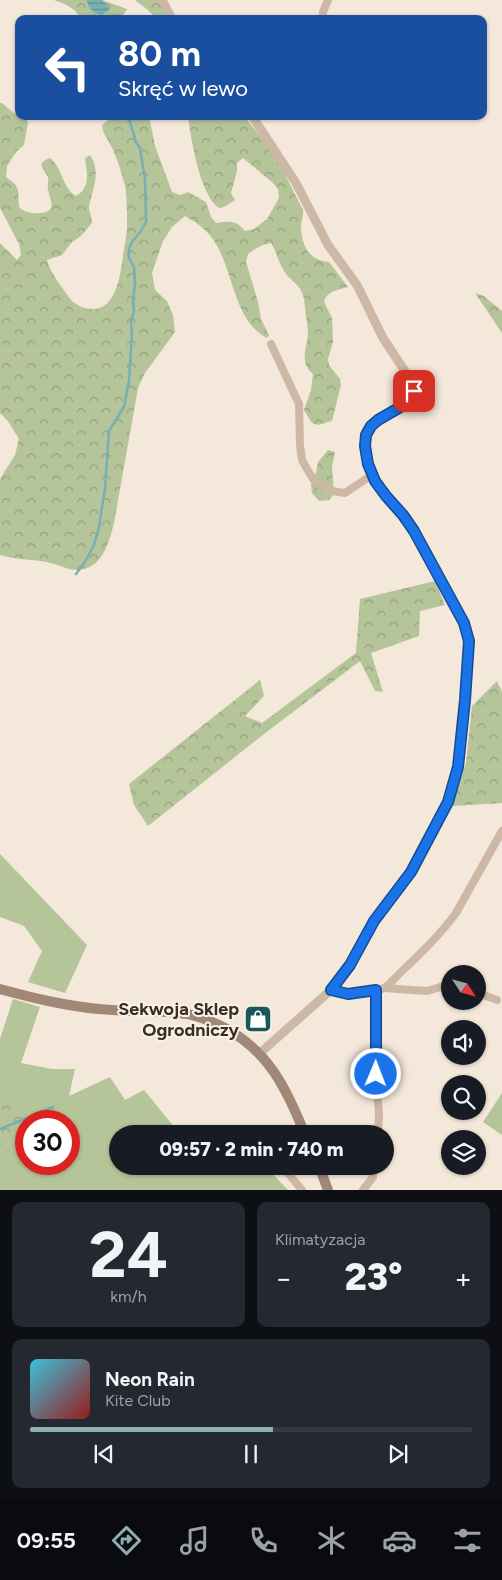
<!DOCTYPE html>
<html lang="pl">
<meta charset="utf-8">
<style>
body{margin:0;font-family:Figtree,sans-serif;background:#242831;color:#f1f3f6;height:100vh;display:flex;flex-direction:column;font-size:19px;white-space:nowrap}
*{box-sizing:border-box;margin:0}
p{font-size:16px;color:#9ea1a6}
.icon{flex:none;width:28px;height:28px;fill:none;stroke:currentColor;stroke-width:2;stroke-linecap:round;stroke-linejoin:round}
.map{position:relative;height:1190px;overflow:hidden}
.panel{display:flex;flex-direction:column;gap:12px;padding:12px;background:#0d0f14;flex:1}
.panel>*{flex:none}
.guide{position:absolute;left:15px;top:15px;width:472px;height:105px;border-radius:10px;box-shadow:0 1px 4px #0004;background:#1a4fa0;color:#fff;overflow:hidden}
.needle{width:32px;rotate:126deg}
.fabs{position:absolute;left:441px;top:965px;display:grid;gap:10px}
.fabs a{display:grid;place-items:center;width:45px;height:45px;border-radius:50%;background:#171b24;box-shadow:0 1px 4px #0004;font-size:25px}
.speed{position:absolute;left:15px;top:1110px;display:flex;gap:10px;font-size:25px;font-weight:700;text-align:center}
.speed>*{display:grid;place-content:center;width:65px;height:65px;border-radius:50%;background:#171b24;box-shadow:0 1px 4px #0004;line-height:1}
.speed .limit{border:8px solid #d22;background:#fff;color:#111}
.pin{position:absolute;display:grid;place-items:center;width:42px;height:42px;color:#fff;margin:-21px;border-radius:10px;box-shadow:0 2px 8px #0006}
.me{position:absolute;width:55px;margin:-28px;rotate:1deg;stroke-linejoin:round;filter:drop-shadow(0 0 4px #0008)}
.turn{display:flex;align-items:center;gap:18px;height:105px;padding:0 20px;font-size:22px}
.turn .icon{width:65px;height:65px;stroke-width:2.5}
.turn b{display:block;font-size:35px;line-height:42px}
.big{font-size:38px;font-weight:800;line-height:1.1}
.panel .tile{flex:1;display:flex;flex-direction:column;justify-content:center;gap:8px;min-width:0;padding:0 18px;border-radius:10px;background:#242831}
.panel .dial{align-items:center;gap:0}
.dial b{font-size:65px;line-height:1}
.song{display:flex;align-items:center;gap:15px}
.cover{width:60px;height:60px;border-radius:8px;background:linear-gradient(135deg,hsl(190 70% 55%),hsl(0 70% 35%))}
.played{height:5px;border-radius:2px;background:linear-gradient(90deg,#90adb1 55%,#363941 55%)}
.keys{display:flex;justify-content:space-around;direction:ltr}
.heat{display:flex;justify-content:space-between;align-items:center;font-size:28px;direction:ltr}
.panel .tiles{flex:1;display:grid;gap:12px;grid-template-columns:1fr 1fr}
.tile:last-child{grid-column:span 2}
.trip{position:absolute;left:109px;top:1125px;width:285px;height:50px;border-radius:25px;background:#171b24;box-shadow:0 1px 4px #0004;font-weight:800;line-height:50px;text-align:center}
.menu{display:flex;height:80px;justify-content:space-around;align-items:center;background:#090b0e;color:#9ea1a6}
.menu .icon{width:35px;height:35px}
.menu .selected{color:#90adb1}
.menu b{font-size:22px;color:#f1f3f6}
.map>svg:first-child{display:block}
.grass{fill:#b5c499}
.forest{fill:url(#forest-crowns)}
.water{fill:url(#water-rules)}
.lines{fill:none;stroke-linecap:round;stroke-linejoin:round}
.stream{stroke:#77afb3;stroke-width:2.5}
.minor{stroke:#cdb8a5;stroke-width:8}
.tertiary{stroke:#cdb8a5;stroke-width:9}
.secondary{stroke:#a18776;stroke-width:10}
.route-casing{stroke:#114b97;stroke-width:12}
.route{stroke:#1a73e8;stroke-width:9}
.labels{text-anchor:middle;stroke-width:4;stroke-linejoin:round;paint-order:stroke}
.poi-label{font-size:18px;font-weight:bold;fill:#382d27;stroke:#fbf2e7;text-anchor:end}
</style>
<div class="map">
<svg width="502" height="1190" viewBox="0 0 502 1190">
<defs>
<pattern id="forest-crowns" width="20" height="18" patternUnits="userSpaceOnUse" patternTransform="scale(1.25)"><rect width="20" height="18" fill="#b5c499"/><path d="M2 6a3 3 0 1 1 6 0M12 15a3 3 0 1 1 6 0" fill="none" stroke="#94a07d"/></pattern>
<pattern id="water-rules" width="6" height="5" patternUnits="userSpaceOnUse" patternTransform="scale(1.25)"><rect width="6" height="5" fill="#77afb3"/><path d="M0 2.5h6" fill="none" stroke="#638f92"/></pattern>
</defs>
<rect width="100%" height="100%" fill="#f4e8da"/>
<!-- grass -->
<g class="grass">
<polygon points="0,854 87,945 65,993 28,982 42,951 24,926 0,917"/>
<polygon points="13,999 40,1007 21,1063 52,1069 75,1069 69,1096 110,1077 125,1100 144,1090 180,1134 118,1134 118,1166 210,1166 218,1176 228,1166 265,1166 288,1190 0,1190 0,1152 26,1130 26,1164 69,1164 69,1121 36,1121 40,1117 0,1100 0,1039"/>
<polygon points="502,1093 502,1135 483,1122"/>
</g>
<!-- forest -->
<g class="forest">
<path d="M54,0H102L127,9L123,15L118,19H81C76,8 65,4 54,0Z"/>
<polygon points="135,0 161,0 169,19 156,19 148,10"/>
<path d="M0,103H2L15,114L26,118L28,123L24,145L16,152L7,166L6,177L15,184L18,190L19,207C24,212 32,214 40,213C59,211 49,199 48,189C47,185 49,181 48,177C46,172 42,170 41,164L45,160L50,158C63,168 62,188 76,196C91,187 87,174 85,158L90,155C102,172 92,189 89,207C89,212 92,217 92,223L81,236L72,242L62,255L47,260C50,272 61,286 68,296C73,304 85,310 94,309C119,308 121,267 124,249C124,245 126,242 126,238C128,228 127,195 125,185C121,172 117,157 111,146C107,138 103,134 102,125L113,116H149L155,146L172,192L180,195L188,192L206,202L211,217L216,223C230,221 236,220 245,231L254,229L267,219L279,198L278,189L273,183L243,158L237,163V171L231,193L235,200L224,207L219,208C200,196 191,139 188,116H244L275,155L303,210C304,217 300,223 301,229C303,248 309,260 329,262L348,287C338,290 327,291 324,302L332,318L333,342L328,359L329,365L340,379L341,385L332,421L318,425L312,423L304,410L311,390L313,374C298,362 308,347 308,331C307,321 305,309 304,299C301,284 291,282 284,271C278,262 277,252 271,243L263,245L255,249L248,254L246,262L258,302L261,319L269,335L267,338C232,320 234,267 212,238C205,228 195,222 185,216L172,227L163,241L152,273L155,290L167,301L173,315L175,332L145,373L138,388L114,523C109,543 102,570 76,570C68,570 55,563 46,562C31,559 16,560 0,555V479L15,455L19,439L8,421L0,413V243L17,260L21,255L19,244L0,208Z"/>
<polygon points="475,293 484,296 502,311 502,333"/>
<polygon points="328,450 335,452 332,467 334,494 329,500 319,501 312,493 311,484 316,473 318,462"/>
<polygon points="435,581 445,605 420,611 419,636 371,653 383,692 375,691 360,661 264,734 148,826 134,805 129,784 260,680 264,696 245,716 262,723 356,653 360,599"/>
<polygon points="497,681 502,692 502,803 452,806 466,763 472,706"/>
<polygon points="0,1100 41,1117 36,1121 26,1121 26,1130 0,1152"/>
</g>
<!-- water -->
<path class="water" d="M87,0H102L110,9L102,15C94,14 87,7 87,0Z"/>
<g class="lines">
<!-- stream -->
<g class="stream">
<polyline points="76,574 85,562 94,545 99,527 105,488 109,431 124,407 129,381 132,333 131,321 134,311 133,300 135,284 134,267 129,258 129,249 132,242 141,231 146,222 145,179 140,148 136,142 128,116"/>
<polyline points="0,1129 53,1107"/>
</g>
<!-- minor -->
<g class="minor">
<polyline points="323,19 323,12 328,0"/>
<polyline points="271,344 299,404 300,445 302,460 307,469 313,479 321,485 332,491 345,493 372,475"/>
<polyline points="384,988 427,991 450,984"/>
<path d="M331,990C347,994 369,996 384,988C390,984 396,977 401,972C421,953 440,935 456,913L502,831"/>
<polyline points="376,990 376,1074 379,1114 378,1134"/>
<polyline points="478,993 497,1000"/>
<polyline points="282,1166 302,1190"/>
<polyline points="363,1190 373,1177 374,1166"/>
</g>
<!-- tertiary -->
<g class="tertiary">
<polyline points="162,0 172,19"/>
<polyline points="252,116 296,183 328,245 357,285 383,338 412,382 414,391 412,398 373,423 368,430 365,447 368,464 375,481 385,496 414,531 464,623 469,641 465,700 458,767 448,802 411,872 374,921 350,965 331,990 260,1053"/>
</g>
<!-- secondary -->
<g class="secondary">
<path d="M0,989C37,999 74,1008 112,1010C139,1012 166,1010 192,1015C202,1017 212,1022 221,1026C269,1050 285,1087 305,1134"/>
<polyline points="319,1166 328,1190"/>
</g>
</g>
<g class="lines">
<!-- route casing -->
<g class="route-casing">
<polyline id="route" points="376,1074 376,990 348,994 331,990 350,965 374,921 411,872 448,802 458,767 465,700 469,641 464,623 414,531 403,515 386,496 375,481 368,464 365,446 366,435 371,426 378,420 409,402 414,395 414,391"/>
</g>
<!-- route -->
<use href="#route" class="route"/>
</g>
<!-- icons -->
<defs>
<g id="shop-square" transform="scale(1.4375)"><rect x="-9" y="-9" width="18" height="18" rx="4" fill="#19575d" stroke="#fbf2e7"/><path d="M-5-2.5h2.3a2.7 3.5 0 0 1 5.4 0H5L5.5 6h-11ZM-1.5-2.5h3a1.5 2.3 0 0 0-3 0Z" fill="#fff"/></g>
</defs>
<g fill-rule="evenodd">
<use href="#shop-square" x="258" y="1019"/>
</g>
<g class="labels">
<!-- poi labels -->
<g class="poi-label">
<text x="239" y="1015">Sekwoja Sklep<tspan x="239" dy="21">Ogrodniczy</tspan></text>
</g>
</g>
</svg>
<div class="fabs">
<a><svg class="needle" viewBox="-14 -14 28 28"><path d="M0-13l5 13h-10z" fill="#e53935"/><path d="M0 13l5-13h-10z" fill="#9ea1a6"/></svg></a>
<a><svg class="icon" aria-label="sound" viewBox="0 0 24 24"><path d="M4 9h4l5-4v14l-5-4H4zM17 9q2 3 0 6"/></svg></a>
<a><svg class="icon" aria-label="search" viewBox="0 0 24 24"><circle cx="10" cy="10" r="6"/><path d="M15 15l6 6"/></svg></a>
<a><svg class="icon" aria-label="layers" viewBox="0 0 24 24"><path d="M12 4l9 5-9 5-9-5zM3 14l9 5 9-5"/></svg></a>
</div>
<div class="speed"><div class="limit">30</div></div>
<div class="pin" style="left:414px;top:391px;background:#d93025"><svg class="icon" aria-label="arrive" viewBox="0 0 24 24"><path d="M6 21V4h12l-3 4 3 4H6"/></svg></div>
<svg class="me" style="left:376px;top:1074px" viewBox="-20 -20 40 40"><circle r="17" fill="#1a73e8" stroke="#fff" stroke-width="3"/><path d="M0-11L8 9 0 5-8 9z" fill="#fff"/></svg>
<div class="trip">09:57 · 2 min · 740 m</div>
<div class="guide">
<div class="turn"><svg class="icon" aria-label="left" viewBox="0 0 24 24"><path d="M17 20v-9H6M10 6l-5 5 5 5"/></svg><div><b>80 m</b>Skręć w lewo</div></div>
</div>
</div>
<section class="panel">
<div class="tiles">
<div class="tile dial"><b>24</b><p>km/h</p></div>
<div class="tile"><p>Klimatyzacja</p>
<div class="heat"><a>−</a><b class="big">23°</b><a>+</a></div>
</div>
<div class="tile">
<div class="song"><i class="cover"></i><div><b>Neon Rain</b><p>Kite Club</p></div></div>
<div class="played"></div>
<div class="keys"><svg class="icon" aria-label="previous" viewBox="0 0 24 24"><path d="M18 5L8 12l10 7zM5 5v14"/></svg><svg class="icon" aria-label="pause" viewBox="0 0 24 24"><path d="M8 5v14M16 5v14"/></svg><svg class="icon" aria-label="next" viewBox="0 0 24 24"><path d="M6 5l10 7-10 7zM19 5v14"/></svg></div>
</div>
</div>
</section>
<nav class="menu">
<b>09:55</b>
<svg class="icon selected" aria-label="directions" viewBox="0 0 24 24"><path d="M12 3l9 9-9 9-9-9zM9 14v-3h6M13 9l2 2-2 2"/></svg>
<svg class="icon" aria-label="music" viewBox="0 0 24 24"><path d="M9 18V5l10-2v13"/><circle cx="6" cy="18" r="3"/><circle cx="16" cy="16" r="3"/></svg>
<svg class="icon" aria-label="phone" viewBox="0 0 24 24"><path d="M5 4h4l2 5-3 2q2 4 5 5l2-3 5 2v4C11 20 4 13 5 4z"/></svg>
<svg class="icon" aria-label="climate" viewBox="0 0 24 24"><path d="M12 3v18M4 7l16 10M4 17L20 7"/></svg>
<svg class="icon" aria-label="car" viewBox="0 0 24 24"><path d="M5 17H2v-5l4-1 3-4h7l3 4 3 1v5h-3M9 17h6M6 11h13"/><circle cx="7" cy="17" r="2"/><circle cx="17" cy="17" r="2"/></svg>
<svg class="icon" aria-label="filters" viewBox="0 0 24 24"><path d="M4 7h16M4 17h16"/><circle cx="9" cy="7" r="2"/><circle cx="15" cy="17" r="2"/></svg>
</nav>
